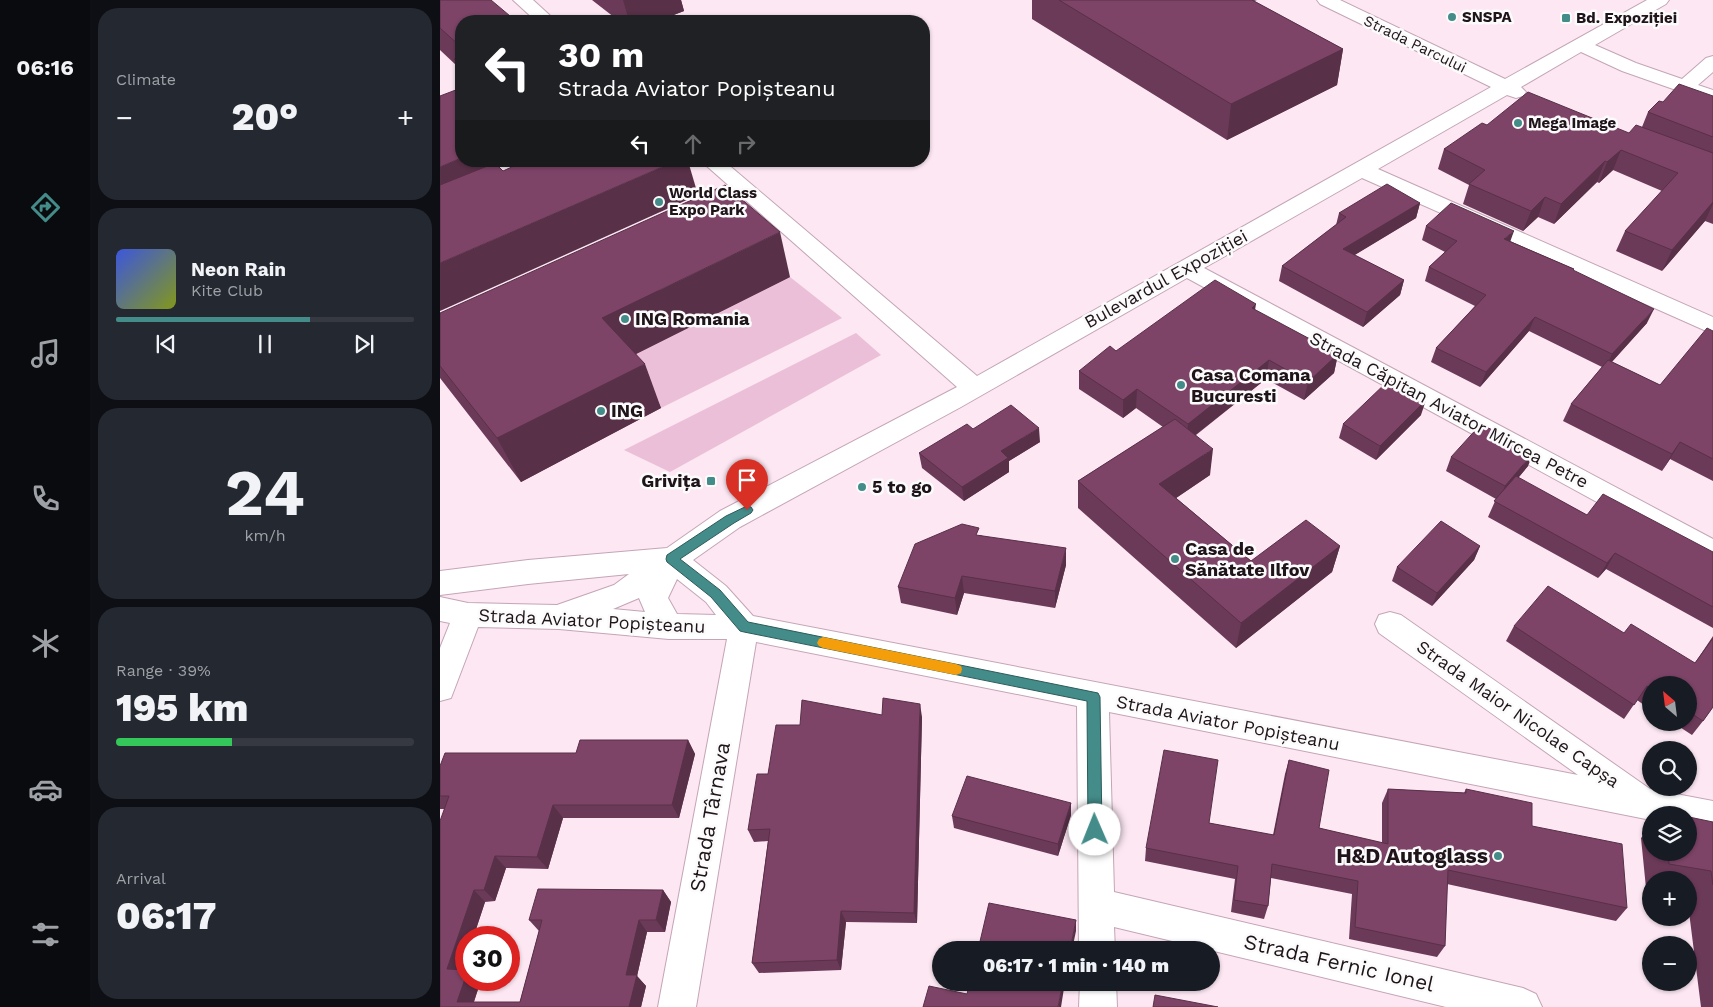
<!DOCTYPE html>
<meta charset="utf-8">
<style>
body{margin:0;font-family:"Work Sans",sans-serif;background:#242831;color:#f1f3f6;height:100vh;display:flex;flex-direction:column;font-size:19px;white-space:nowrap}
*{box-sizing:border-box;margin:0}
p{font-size:16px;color:#9ea1a6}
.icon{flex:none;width:28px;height:28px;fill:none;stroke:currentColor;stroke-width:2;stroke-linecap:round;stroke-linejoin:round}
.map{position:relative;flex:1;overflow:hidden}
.drawer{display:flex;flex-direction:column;gap:8px;padding:8px;background:#0d0f14;width:350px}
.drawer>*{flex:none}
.top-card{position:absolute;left:15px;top:15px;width:475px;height:152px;border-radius:20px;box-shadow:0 1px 4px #0004;background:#202124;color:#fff;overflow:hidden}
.needle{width:32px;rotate:332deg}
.fabs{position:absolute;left:1202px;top:676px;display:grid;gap:10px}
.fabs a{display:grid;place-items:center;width:55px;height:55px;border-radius:50%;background:#171b24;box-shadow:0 1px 4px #0004;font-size:25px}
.speed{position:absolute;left:15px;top:926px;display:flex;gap:10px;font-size:25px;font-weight:700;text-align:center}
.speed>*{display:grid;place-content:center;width:65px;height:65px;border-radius:50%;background:#171b24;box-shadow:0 1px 4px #0004;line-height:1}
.speed .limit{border:8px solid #d22;background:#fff;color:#111}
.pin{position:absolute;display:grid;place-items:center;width:42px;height:42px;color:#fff;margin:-51px -21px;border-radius:50% 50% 50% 0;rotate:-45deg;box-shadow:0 0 5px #0007}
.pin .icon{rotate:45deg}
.me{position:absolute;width:55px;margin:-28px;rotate:359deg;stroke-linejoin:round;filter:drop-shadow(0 0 4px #0008)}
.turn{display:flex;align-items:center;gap:18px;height:105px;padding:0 20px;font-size:22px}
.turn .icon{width:65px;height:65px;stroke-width:2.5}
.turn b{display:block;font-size:35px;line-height:42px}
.lanes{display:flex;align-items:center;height:48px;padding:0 20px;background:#0003;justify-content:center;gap:25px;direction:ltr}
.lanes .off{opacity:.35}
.big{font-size:38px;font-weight:800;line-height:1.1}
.drawer .tile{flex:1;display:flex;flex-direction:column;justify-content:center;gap:8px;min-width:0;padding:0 18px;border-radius:20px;background:#242831}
.drawer .dial{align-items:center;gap:0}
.dial b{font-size:65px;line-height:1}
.song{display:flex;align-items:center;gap:15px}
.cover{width:60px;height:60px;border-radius:8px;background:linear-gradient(135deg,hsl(230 70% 55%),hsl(70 70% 35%))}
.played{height:5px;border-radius:2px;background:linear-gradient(90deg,#448c8a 65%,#363941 65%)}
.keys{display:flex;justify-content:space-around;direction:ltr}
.heat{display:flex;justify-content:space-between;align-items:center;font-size:28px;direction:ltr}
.charge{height:8px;border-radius:4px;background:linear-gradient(90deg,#34c759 39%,#363941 0)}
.trip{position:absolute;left:492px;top:941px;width:288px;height:50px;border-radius:25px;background:#171b24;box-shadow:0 1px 4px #0004;font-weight:800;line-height:50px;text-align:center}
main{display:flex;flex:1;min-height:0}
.tab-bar{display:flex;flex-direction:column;width:90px;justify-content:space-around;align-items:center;background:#090b0e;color:#9ea1a6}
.tab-bar .icon{width:35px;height:35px}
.tab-bar .on{color:#448c8a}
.tab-bar b{font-size:22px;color:#f1f3f6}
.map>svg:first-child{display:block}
.green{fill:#eabfd7}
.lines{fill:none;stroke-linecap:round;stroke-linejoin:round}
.minor-casing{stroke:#c4a5b6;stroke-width:2}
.minor{fill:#fff;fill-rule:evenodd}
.wall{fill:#6c3a59}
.shaded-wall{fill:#583048}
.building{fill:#7d4467;stroke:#583048}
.route{fill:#448c8a;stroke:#2c5b5a}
.slow{fill:#f59e0b}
.poi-dot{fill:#448c8a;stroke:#fbfbfb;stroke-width:2}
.labels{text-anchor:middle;stroke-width:5;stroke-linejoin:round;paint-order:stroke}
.far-poi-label{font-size:15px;font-weight:bold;fill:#1f141a;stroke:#fbfbfb;text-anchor:start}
.far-street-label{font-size:15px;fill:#1f141a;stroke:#fbfbfb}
.street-label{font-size:18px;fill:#1f141a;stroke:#fbfbfb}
.poi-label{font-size:18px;font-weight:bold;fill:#1f141a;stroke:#fbfbfb;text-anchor:start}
.near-street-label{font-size:21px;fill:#1f141a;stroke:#fbfbfb}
.near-poi-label{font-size:21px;font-weight:bold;fill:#1f141a;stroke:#fbfbfb;text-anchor:end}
</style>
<main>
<nav class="tab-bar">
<b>06:16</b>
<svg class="icon on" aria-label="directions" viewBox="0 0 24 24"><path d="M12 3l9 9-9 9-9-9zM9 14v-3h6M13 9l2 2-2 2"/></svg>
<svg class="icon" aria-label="music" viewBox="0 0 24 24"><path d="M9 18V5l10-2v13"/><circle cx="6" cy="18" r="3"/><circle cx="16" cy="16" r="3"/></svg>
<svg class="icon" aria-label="phone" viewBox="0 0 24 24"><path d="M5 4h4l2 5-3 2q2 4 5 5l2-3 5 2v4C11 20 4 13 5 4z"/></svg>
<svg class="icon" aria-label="climate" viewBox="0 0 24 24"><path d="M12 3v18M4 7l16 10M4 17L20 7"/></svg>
<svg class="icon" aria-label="car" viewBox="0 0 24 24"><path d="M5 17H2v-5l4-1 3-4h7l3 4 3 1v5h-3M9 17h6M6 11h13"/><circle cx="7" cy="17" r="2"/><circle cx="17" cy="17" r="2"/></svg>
<svg class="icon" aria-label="filters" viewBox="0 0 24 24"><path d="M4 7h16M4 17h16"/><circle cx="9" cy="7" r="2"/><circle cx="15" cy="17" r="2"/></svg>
</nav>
<section class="drawer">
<div class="tile"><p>Climate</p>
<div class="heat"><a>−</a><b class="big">20°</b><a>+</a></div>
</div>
<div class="tile">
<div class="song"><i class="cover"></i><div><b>Neon Rain</b><p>Kite Club</p></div></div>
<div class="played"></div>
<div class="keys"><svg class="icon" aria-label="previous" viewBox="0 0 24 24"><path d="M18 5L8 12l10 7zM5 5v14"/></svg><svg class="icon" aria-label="pause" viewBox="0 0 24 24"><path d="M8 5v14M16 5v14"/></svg><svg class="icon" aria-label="next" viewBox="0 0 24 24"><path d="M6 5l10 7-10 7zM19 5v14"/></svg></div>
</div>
<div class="tile dial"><b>24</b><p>km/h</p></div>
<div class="tile"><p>Range · 39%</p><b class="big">195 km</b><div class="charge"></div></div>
<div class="tile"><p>Arrival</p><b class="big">06:17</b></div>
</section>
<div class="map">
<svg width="1273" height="1007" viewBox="0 0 1273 1007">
<rect width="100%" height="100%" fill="#fce7f2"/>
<!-- green -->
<g class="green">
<polygon points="350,277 402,318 221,408 180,362"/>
<polygon points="416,333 441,355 230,472 184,450"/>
</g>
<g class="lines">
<!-- minor casing -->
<g class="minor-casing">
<g id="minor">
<polygon points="73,0 93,0 116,21 96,21"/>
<path d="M877,0H900L1065,79L1207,0H1229L1226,4L1155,45L1196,63L1242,79L1266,58L1273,56V72L1258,85L1273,90V103L1182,71L1141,52L1081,87L1086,92L1083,96L1076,98L1067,95L938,169L1273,317V334L922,178L764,268L1273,539V563L1263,560L747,278L521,407L300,527L253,560L286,586L313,616L1138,775L939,633L935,624L939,615L950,612L961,615L1210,789L1273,801V833L1249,828V815H1211V820L669,712L674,892L1083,988L1096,994L1102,1007H1006L674,927L675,950H639L637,706L316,642L256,1007H218L287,639H229L119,629L38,627L11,698L0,701V648L10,623L0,621V597L28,603L117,605L174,585L189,574L88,584L0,595V571L88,560L227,548L280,511L517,387L261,161H284L537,376L1051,87L880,4ZM237,579L266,602L276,615L237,614L228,598ZM199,598L205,612L173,609Z"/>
<polygon points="640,982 676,982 677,1007 639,1007"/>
</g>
</g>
<!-- minor -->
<use href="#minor" class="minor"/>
</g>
<!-- wall -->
<g class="wall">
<polygon points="0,0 21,21 21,76 17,66 0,50"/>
<polygon points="152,0 241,0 244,11 218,21 179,21"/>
<polygon points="592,0 817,0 814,1 903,49 897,85 787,140 592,19"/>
<polygon points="1273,96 1273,224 1265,221 1222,271 1176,251 1185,231 1222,191 1173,170 1159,183 1157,182 1114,224 1098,217 1083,231 1023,204 1029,185 998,169 1004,149 1047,125 1189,133 1202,127 1208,112 1223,102"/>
<polygon points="980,203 976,218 914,255 964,280 960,295 923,327 839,281 842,266 896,225 899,213"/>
<polygon points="986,226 1070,241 1134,269 1133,271 1207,323 1172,362 1220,385 1273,331 1273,481 1230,459 1222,471 1123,421 1131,404 1162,367 1089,331 1040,387 991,362 996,348 1035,306 985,281 989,267 1005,252 982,240"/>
<polygon points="350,277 196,354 221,408 81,482 0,378 0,313"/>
<polygon points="815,310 898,354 894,373 864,400 826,379 756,435 770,475 736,498 811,561 900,546 892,572 796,648 638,508 638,481 723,427 696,408 683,418 639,389 639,371 676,351"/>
<polygon points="981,415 936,460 899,438 903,424"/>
<polygon points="533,429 600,442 569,461 569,472 524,501 482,468 479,453"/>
<polygon points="1011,457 1088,466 1078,478 1147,515 1273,552 1273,628 1166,569 1158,578 1048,517 1056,499 1006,471"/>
<polygon points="540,535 626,565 615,608 524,593 517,615 461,603 458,587"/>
<polygon points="1040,546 1034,560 992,606 952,581 957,567"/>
<polygon points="1074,626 1184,633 1255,663 1273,636 1273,707 1263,721 1252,735 1232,722 1249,722 1249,685 1211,685 1211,710 1197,700 1184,719 1066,641"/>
<polygon points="442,715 482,717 477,923 406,922 401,970 319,973 312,963 328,841 314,842 308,830 328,774 360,725"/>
<polygon points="248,740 255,754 239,818 123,818 108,869 66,868 55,901 45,902 23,969 41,980 34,1002 80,1002 99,931 89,920 223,890 231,902 225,932 207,932 197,976 206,986 201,1007 0,1007 4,809 0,809 0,766 136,753"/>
<polygon points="849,760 879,828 942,843 942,803 948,789 1024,793 1026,789 1092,826 1187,908 1176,921 1007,884 1005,946 997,957 909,939 912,894 831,878 828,906 824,919 791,912 795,879 705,861 706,848 769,823 833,835 845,774"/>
<polygon points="631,803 631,815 618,856 514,828 512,816"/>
<polygon points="1273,822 1273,1007 1261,1007 1249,912 1249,880 1211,880 1211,889 1206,888 1201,838 1211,827 1211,852 1249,852"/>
</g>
<!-- shaded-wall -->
<g class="shaded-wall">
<polygon points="183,0 241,0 244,11 218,21 189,21"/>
<polygon points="903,49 897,85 787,140 791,104"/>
<polygon points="1181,150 1173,170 1159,183 1167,162"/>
<polygon points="21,158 21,161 47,161 59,188 0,213 0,167"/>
<polygon points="236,161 248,161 258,195 0,311 0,263"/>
<polygon points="1165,161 1157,182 1114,224 1121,204"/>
<polygon points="1105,197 1098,217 1083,231 1091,211"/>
<polygon points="1273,202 1273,204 1265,221 1222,271 1232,250"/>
<polygon points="980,203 976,218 900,264 903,249"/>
<polygon points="1074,231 1069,245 1064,239"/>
<polygon points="340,232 350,277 180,362 162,318"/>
<polygon points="964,280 960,295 923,327 927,312"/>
<polygon points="816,304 813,323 812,308"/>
<polygon points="1214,309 1207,323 1165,369 1172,354"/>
<polygon points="1095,317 1089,331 1040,387 1046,372"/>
<polygon points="898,354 894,373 864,400 868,382"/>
<polygon points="829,360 826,379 746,442 748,424"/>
<polygon points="205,364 221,408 81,482 57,438"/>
<polygon points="697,389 696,408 683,418 683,400"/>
<polygon points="986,400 981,415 936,460 940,446"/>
<polygon points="599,428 600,442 569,461 569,472 524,501 522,487 561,451"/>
<polygon points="1240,442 1230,459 1222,471 1232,454"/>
<polygon points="773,449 770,475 717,511 719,484"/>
<polygon points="1094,452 1088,466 1059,501 1065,486"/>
<polygon points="900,546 892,572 796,648 801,623"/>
<polygon points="1040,546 1034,560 992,606 997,593"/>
<polygon points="626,548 626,565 615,608 615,591"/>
<polygon points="1175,553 1166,569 1158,578 1167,563"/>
<polygon points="522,576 524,593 517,615 515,598"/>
<polygon points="480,704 482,717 477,923 474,913"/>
<polygon points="248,740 255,754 239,818 232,805"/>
<polygon points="631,803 631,815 618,856 618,844"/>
<polygon points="113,805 123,818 108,869 97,857"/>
<polygon points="55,856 66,868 55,901 44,890"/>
<polygon points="34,890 45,902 33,938 26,938 26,959 19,980 7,969"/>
<polygon points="223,890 231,902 225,932 216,920"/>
<polygon points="401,911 406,922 401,970 397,960"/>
<polygon points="199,920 207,932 197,976 206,986 201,1007 189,1007 186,975"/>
<polygon points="636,920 636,931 632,950 630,950"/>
<polygon points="26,976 26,980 41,980 32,1007 17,1002"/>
<polygon points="623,982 625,982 621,1007 618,1007"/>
</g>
<!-- building -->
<g class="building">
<polygon points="0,0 51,0 76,21 21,21 21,47 0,28"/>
<polygon points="619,0 812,0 903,49 791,104"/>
<polygon points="21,57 21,65 14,59"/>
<polygon points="1239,84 1273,96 1273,137 1208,112 1219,101 1223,102"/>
<polygon points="21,88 21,126 19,127 21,129 21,158 0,167 0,96"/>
<polygon points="1088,92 1189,133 1196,125 1273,153 1273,202 1232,250 1185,231 1238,173 1181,150 1167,162 1165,161 1121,204 1105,197 1091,211 1029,184 1045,170 1004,149 1042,123 1047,125"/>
<polygon points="85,161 236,161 0,263 0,185 55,163 63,171"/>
<polygon points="947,184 980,203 903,249 964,280 927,312 842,266 906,217 899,213"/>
<polygon points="285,185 340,232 162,318 205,364 57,438 0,366 0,313"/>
<polygon points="1011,203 1074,231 1064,239 1134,269 1133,270 1214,309 1172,354 1095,317 1046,372 996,348 1046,295 989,267 1017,241 986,226"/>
<polygon points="775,280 816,304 812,308 898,354 868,382 829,360 748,424 697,389 683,400 639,371 670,346 676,351"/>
<polygon points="1267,328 1273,331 1273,459 1240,442 1232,454 1131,404 1168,360 1220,385"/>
<polygon points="949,380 986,400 940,446 903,424"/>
<polygon points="571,405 599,428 561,451 568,458 522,487 479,453 527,424 533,429"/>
<polygon points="735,419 773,449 719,484 811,561 866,520 900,546 801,623 638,481"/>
<polygon points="1041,424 1094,452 1065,486 1011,457"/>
<polygon points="1076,476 1147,515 1163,494 1273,552 1273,607 1175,553 1167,563 1054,501"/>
<polygon points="1001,521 1040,546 997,593 957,567"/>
<polygon points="522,524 539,528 536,535 626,548 615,591 522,576 515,598 458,587 475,544"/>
<polygon points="1108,586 1184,633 1191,624 1255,663 1273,638 1273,707 1263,721 1249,712 1249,685 1211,685 1211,689 1207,686 1194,705 1074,626"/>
<polygon points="443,698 480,704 474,913 401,911 397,960 312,963 330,829 308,830 317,774 328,774 336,725 360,725 362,700 442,715"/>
<polygon points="140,740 248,740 232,805 113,805 97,857 55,856 44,890 34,890 7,969 26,970 26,976 17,1002 80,1002 102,920 89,920 98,889 223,890 216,920 199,920 186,975 197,975 189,1007 0,1007 0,821 9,796 0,796 0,766 5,753 136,753"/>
<polygon points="724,750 778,760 769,823 834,835 849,760 889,770 879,828 948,844 948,789 1026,793 1026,789 1092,803 1092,826 1182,844 1187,908 1008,870 1005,946 915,927 918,881 832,864 828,906 794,900 798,866 706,848"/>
<polygon points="527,776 631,803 618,844 512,816"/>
<polygon points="1223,813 1236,815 1223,815"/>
<polygon points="1249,817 1273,822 1273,885 1271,871 1229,864 1228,852 1249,852"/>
<polygon points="549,903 636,920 630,950 538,950"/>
<polygon points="530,982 623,982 618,1007 483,1007 489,986 527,994"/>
<polygon points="715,995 778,1007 713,1007"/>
</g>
<!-- route -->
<polygon class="route" points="307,506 311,507 313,510 311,513 294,523 240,559 280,590 308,622 658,693 660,697 662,830 660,834 655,836 650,834 648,830 647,701 304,632 300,631 271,597 227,562 226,559 227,555 286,516"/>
<!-- slow -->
<polygon class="slow" points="383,637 516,664 521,666 522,669 521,673 516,675 383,648 379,646 377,643 379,639"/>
<!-- markers -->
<g class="poi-dot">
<circle cx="1012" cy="17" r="5"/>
<rect x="1121" y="13" width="10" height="10" rx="2.5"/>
<circle cx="1078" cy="123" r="5"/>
<circle cx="219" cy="202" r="5"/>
<circle cx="185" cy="319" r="5"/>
<circle cx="741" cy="385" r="5"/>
<circle cx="161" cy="411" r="5"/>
<rect x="266" y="476" width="10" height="10" rx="2.5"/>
<circle cx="422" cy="487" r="5"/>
<circle cx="735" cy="559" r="5"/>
<circle cx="1058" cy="856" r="5"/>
</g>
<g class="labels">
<!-- far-poi labels -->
<g class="far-poi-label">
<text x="1022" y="22">SNSPA</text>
<text x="1136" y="23">Bd. Expoziției</text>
<text x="1088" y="128">Mega Image</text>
<text x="229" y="198">World Class<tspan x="229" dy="17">Expo Park</tspan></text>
</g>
<!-- far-street labels -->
<g class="far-street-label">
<text transform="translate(975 44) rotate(26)" y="5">Strada Parcului</text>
</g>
<!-- street labels -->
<g class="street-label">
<text transform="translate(726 279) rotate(-29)" y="6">Bulevardul Expoziției</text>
<text transform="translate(1009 410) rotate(28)" y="6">Strada Căpitan Aviator Mircea Petre</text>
<text transform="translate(152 621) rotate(3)" y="6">Strada Aviator Popișteanu</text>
<text transform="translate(1078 714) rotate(35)" y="6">Strada Maior Nicolae Capșa</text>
<text transform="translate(788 723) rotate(11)" y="6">Strada Aviator Popișteanu</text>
</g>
<!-- poi labels -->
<g class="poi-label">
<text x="195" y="325">ING Romania</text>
<text x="751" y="381">Casa Comana<tspan x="751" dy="21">Bucuresti</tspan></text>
<text x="171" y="417">ING</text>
<text x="261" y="487" text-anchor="end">Grivița</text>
<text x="432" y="493">5 to go</text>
<text x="745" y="555">Casa de<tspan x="745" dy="21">Sănătate Ilfov</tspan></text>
</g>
<!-- near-street labels -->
<g class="near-street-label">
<text transform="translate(270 817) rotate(-80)" y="7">Strada Târnava</text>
<text transform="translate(899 963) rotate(13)" y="7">Strada Fernic Ionel</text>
</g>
<!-- near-poi labels -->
<g class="near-poi-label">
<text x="1048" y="863">H&amp;D Autoglass</text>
</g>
</g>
</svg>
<div class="fabs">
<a><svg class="needle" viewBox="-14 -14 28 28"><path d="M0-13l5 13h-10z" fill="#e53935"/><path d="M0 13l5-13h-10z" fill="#9ea1a6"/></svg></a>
<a><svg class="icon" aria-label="search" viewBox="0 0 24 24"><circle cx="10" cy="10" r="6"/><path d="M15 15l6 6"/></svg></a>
<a><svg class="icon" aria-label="layers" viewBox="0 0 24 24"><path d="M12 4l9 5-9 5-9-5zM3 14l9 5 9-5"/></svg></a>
<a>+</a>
<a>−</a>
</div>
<div class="speed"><div class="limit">30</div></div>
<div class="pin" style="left:307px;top:510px;background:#d93025"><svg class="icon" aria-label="arrive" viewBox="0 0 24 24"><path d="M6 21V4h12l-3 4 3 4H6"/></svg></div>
<svg class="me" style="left:655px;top:830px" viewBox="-20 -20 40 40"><circle r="19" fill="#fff"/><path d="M0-13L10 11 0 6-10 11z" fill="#448c8a"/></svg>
<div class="trip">06:17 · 1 min · 140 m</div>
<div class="top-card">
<div class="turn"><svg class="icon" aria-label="left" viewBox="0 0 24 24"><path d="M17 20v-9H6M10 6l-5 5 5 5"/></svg><div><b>30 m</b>Strada Aviator Popișteanu</div></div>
<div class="lanes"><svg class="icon" aria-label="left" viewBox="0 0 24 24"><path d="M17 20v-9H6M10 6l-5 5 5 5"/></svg><svg class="icon off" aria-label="ahead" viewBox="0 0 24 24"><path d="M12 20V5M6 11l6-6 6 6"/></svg><svg class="icon off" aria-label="right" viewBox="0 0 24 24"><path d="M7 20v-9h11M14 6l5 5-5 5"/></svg></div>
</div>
</div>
</main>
